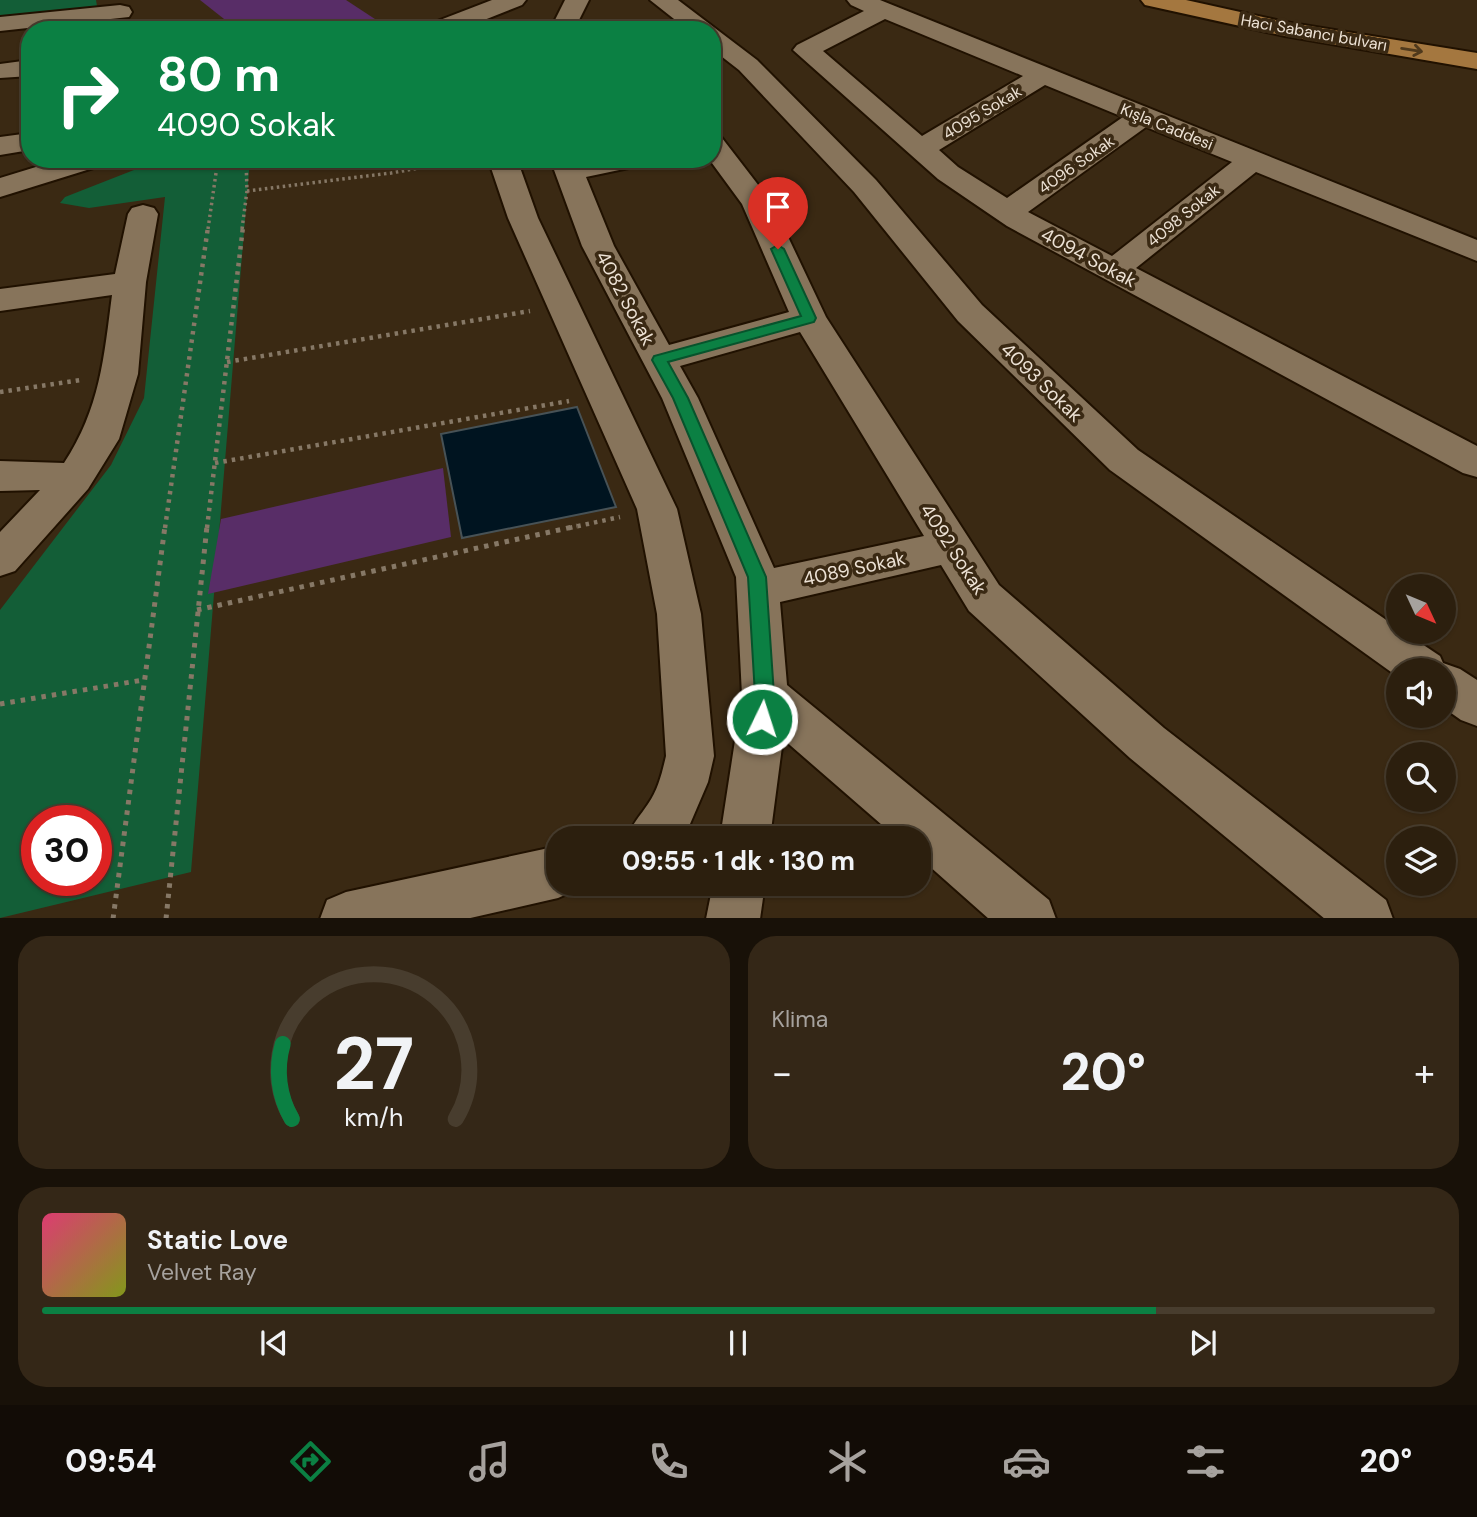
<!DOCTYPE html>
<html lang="tr">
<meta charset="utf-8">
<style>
body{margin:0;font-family:"DM Sans",sans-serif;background:#342717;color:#f1f3f6;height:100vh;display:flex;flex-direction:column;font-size:26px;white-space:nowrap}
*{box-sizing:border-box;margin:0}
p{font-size:23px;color:#a6a29e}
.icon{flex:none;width:38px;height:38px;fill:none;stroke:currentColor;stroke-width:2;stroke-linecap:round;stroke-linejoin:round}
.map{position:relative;height:918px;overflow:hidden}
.drawer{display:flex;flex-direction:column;gap:18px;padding:18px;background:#181108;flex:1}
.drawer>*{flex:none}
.guide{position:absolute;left:21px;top:21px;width:700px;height:147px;border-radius:28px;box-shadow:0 2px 5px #0004,0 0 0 2px #483d2e;background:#0b8043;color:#fff;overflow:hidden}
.needle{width:46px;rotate:134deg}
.fabs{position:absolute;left:1386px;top:574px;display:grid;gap:14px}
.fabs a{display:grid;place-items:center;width:70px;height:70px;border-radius:50%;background:#2c1f0e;box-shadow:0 2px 5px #0004,0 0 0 2px #483d2e;font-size:35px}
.speed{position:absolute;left:21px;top:805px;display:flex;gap:14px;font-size:35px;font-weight:700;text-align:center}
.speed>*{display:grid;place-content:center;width:91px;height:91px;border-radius:50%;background:#2c1f0e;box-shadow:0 2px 5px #0004,0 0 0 2px #483d2e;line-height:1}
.speed .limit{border:10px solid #d22;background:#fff;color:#111}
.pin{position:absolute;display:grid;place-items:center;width:60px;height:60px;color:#fff;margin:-72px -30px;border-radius:50% 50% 50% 0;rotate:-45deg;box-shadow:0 0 7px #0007}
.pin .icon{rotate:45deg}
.me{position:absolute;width:77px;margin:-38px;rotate:4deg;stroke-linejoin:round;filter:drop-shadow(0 0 5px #0008)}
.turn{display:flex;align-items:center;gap:24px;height:147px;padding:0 21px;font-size:32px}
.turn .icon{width:91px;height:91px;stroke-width:2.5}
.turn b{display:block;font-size:49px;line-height:60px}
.big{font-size:52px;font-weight:700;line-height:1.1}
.drawer .tile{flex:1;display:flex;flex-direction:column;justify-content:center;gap:10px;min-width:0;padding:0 24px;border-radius:28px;background:#342717}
.drawer .dial{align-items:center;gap:0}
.dial svg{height:182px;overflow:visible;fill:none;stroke:#483d2e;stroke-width:7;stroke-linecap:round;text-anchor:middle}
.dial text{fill:#f1f3f6;stroke:none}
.song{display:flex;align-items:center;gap:21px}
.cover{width:84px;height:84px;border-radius:10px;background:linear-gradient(135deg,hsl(340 70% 55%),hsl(70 70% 35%))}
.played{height:7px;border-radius:4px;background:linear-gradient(90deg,#0b8043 80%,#483d2e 80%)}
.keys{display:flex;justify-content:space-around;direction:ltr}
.heat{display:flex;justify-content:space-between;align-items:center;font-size:38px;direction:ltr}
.drawer .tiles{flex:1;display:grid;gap:18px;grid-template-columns:1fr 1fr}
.tile:last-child{grid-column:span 2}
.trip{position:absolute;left:546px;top:826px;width:385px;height:70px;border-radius:28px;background:#2c1f0e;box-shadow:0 2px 5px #0004,0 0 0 2px #483d2e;font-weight:700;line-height:70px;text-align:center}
.tabs{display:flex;height:112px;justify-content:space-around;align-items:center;background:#120c06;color:#a6a29e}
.tabs .icon{width:49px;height:49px}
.tabs .current{color:#0b8043}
.tabs b{font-size:32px;color:#f1f3f6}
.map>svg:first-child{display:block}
.green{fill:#135e37;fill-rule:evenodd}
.water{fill:#001420;stroke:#475256;stroke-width:2}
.building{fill:#582d67}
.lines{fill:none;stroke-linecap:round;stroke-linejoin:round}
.minor-casing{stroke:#201100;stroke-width:4}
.major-casing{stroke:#201100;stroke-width:4}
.path-far2{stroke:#867866;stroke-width:3.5;stroke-dasharray:2.5 3.5;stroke-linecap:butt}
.path-far1{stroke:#867866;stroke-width:4.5;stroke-dasharray:3.5 5;stroke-linecap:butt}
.path{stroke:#867866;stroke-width:5;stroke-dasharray:4.5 6;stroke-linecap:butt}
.minor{fill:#87745b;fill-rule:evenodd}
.major{fill:#a4773f;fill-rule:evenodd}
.oneway{stroke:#4f391c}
.route{fill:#0b8043;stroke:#07532c;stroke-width:2}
.labels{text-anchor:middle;stroke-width:7;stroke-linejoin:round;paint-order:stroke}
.far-street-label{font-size:16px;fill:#ede2d5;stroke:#3a2913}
.street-label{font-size:19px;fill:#ede2d5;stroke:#3a2913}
</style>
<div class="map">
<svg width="1477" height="919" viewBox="0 0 1477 919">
<rect width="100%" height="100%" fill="#3a2913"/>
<!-- green -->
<g class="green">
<polygon points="0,0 96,0 97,6 0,18"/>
<path d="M162,159H250L191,872L0,918V610L111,465L144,398L165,197L89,208L60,203L65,197ZM37,821H96V880H37Z"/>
</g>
<!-- water -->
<polygon class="water" points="577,407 616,507 462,538 441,434"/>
<!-- building -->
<g class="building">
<polygon points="200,0 346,0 381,23 363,30 238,30"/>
<polygon points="443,468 451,537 208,594 221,519"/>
</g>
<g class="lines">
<!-- minor casing -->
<g class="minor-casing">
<g id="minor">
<polygon points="492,0 526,0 522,5 459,30 424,30 427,25"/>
<polygon points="565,0 589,0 574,30 550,30"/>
<polygon points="650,0 678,0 757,60 876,180 982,305 1138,450 1398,628 1398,632 1404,632 1440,656 1443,663 1460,669 1477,680 1477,726 1461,720 1444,708 1444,670 1398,670 1398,677 1110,470 958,321 854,192 739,70 712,49 712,30 688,30"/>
<path d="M847,0H880L1477,240V261L1256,172L1136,268L1477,446V477L1463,473L1007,226L938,179L793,50L797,45L864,11L851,5ZM885,19L1023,76L922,136L823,51ZM1045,85L1123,117L1007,198L958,167L939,150ZM1146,127L1232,162L1112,256L1028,212Z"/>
<polygon points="120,5 129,7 132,12 129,17 0,31 0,17"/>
<polygon points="30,60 30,76 0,78 0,64"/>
<polygon points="30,133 30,150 0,155 0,137"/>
<path d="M712,136L722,138L772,203L826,317L999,585L1164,728L1386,900L1393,919H1325L1130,758L969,611L941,565L780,602L787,685L1049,900L1056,919H989L919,857V838H897L783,739L770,838H720L742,695L736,577L662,398L582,246L550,159H647L643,165L586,177L614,246L669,345L789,312L742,204L709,159H712ZM800,332L924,536L774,568L698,398L680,366Z"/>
<polygon points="62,159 107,159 103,165 0,197 0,178"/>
<path d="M488,159H517L538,218L677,509L701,614L714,756L708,782L684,838H627C632,824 640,816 648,804C658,790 662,773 666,756L657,614L637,509L508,218Z"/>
<path d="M143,205L154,208L158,214L146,282L138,374L119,439L88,489L15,571L0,576V532L40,490L0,491V461L64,463C100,409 104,357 112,295L0,311V289L115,274L128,214L132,208Z"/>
<polygon points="558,846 558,884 579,884 576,890 558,898 466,919 320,919 327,900 346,892"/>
<polygon points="713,884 765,884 760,919 706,919"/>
</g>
</g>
<!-- major casing -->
<g class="major-casing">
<polygon id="major" points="1141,0 1186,0 1285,22 1477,53 1477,69 1285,36 1145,5"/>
</g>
<!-- path-far2 -->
<g class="path-far2">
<polyline points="247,191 391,173 470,159"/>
<polyline points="208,229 218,159"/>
<polyline points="242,229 247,191 246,159"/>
</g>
<!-- path-far1 -->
<g class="path-far1">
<polyline points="227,362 530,311"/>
<polyline points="0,392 81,380"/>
<polyline points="215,463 569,401"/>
<polyline points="165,528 208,227"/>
<polyline points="207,528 243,227"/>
<polyline points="569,528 620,517"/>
</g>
<!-- path -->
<g class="path">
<polyline points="197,610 577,526"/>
<polyline points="0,704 143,680"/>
<polyline points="113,919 165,526"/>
<polyline points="166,919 207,526"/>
</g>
<!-- minor -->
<use href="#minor" class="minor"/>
<!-- major -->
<use href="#major" class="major"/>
</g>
<!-- one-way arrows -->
<defs><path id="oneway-shaft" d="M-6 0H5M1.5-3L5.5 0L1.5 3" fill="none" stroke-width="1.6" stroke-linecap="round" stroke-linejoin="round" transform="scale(1.75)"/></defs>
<use class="oneway" href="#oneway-shaft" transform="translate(1412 50) rotate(9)"/>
<!-- route -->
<polygon class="route" points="778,245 784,249 816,318 814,322 668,362 688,398 766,577 774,695 768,725 762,727 755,725 752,719 755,695 748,577 673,398 652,360 654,356 801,316 771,249"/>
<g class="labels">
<!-- far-street labels -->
<g class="far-street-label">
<text transform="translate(1314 32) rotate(10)" y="6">Hacı Sabancı bulvarı</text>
<text transform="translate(982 112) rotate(-31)" y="6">4095 Sokak</text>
<text transform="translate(1167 126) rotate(22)" y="6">Kışla Caddesi</text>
<text transform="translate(1076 164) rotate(-35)" y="6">4096 Sokak</text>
<text transform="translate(1183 215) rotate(-39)" y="6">4098 Sokak</text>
</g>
<!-- street labels -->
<g class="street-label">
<text transform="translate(1089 257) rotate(28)" y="7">4094 Sokak</text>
<text transform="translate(626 298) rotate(62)" y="7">4082 Sokak</text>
<text transform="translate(1042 382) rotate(44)" y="7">4093 Sokak</text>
<text transform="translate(954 549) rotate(57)" y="7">4092 Sokak</text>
<text transform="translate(854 568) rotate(-12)" y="7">4089 Sokak</text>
</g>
</g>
</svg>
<div class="fabs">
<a><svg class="needle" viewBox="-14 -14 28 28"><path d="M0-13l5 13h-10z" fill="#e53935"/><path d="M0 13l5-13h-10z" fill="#a6a29e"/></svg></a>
<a><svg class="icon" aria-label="sound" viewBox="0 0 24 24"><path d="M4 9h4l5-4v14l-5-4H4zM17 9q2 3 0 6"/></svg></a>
<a><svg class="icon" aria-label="search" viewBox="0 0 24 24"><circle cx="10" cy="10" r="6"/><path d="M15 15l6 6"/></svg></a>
<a><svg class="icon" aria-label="layers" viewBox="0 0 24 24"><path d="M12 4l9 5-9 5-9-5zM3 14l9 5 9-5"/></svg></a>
</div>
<div class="speed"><div class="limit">30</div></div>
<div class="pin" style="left:778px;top:249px;background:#d93025"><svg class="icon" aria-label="arrive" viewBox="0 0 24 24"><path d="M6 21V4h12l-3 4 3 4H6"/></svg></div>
<svg class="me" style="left:762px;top:719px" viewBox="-20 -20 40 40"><circle r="17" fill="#0b8043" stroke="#fff" stroke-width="3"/><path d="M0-11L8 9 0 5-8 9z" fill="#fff"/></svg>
<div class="trip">09:55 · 1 dk · 130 m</div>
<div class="guide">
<div class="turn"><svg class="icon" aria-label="right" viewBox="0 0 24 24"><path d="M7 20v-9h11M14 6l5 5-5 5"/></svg><div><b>80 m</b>4090 Sokak</div></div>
</div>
</div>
<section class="drawer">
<div class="tiles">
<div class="tile dial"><svg viewBox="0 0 100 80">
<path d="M14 69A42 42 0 1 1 86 69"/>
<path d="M14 69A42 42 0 0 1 10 36" stroke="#0b8043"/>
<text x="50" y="56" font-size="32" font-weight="700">27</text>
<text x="50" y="72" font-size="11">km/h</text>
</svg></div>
<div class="tile"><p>Klima</p>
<div class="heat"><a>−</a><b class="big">20°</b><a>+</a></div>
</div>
<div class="tile">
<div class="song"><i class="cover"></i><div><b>Static Love</b><p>Velvet Ray</p></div></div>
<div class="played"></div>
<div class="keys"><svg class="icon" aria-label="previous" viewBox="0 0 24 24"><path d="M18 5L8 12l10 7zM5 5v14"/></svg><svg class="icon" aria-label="pause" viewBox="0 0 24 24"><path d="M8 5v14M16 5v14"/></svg><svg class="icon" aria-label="next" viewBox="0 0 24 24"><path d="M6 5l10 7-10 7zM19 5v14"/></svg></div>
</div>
</div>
</section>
<nav class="tabs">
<b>09:54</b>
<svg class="icon current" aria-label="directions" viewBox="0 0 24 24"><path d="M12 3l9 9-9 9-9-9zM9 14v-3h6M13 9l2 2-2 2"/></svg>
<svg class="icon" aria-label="music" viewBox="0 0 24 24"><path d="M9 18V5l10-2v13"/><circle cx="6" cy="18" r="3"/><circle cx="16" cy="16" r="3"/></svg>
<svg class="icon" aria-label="phone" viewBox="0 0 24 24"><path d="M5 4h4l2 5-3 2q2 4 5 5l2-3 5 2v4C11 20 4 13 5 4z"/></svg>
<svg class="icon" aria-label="climate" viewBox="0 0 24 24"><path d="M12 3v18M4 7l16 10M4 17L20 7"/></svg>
<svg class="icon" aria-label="car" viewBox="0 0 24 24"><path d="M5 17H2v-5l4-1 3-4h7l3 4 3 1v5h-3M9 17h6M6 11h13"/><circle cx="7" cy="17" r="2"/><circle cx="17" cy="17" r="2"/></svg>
<svg class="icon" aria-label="filters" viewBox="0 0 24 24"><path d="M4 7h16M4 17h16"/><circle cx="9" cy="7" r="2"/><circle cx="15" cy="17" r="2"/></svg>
<b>20°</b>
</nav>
